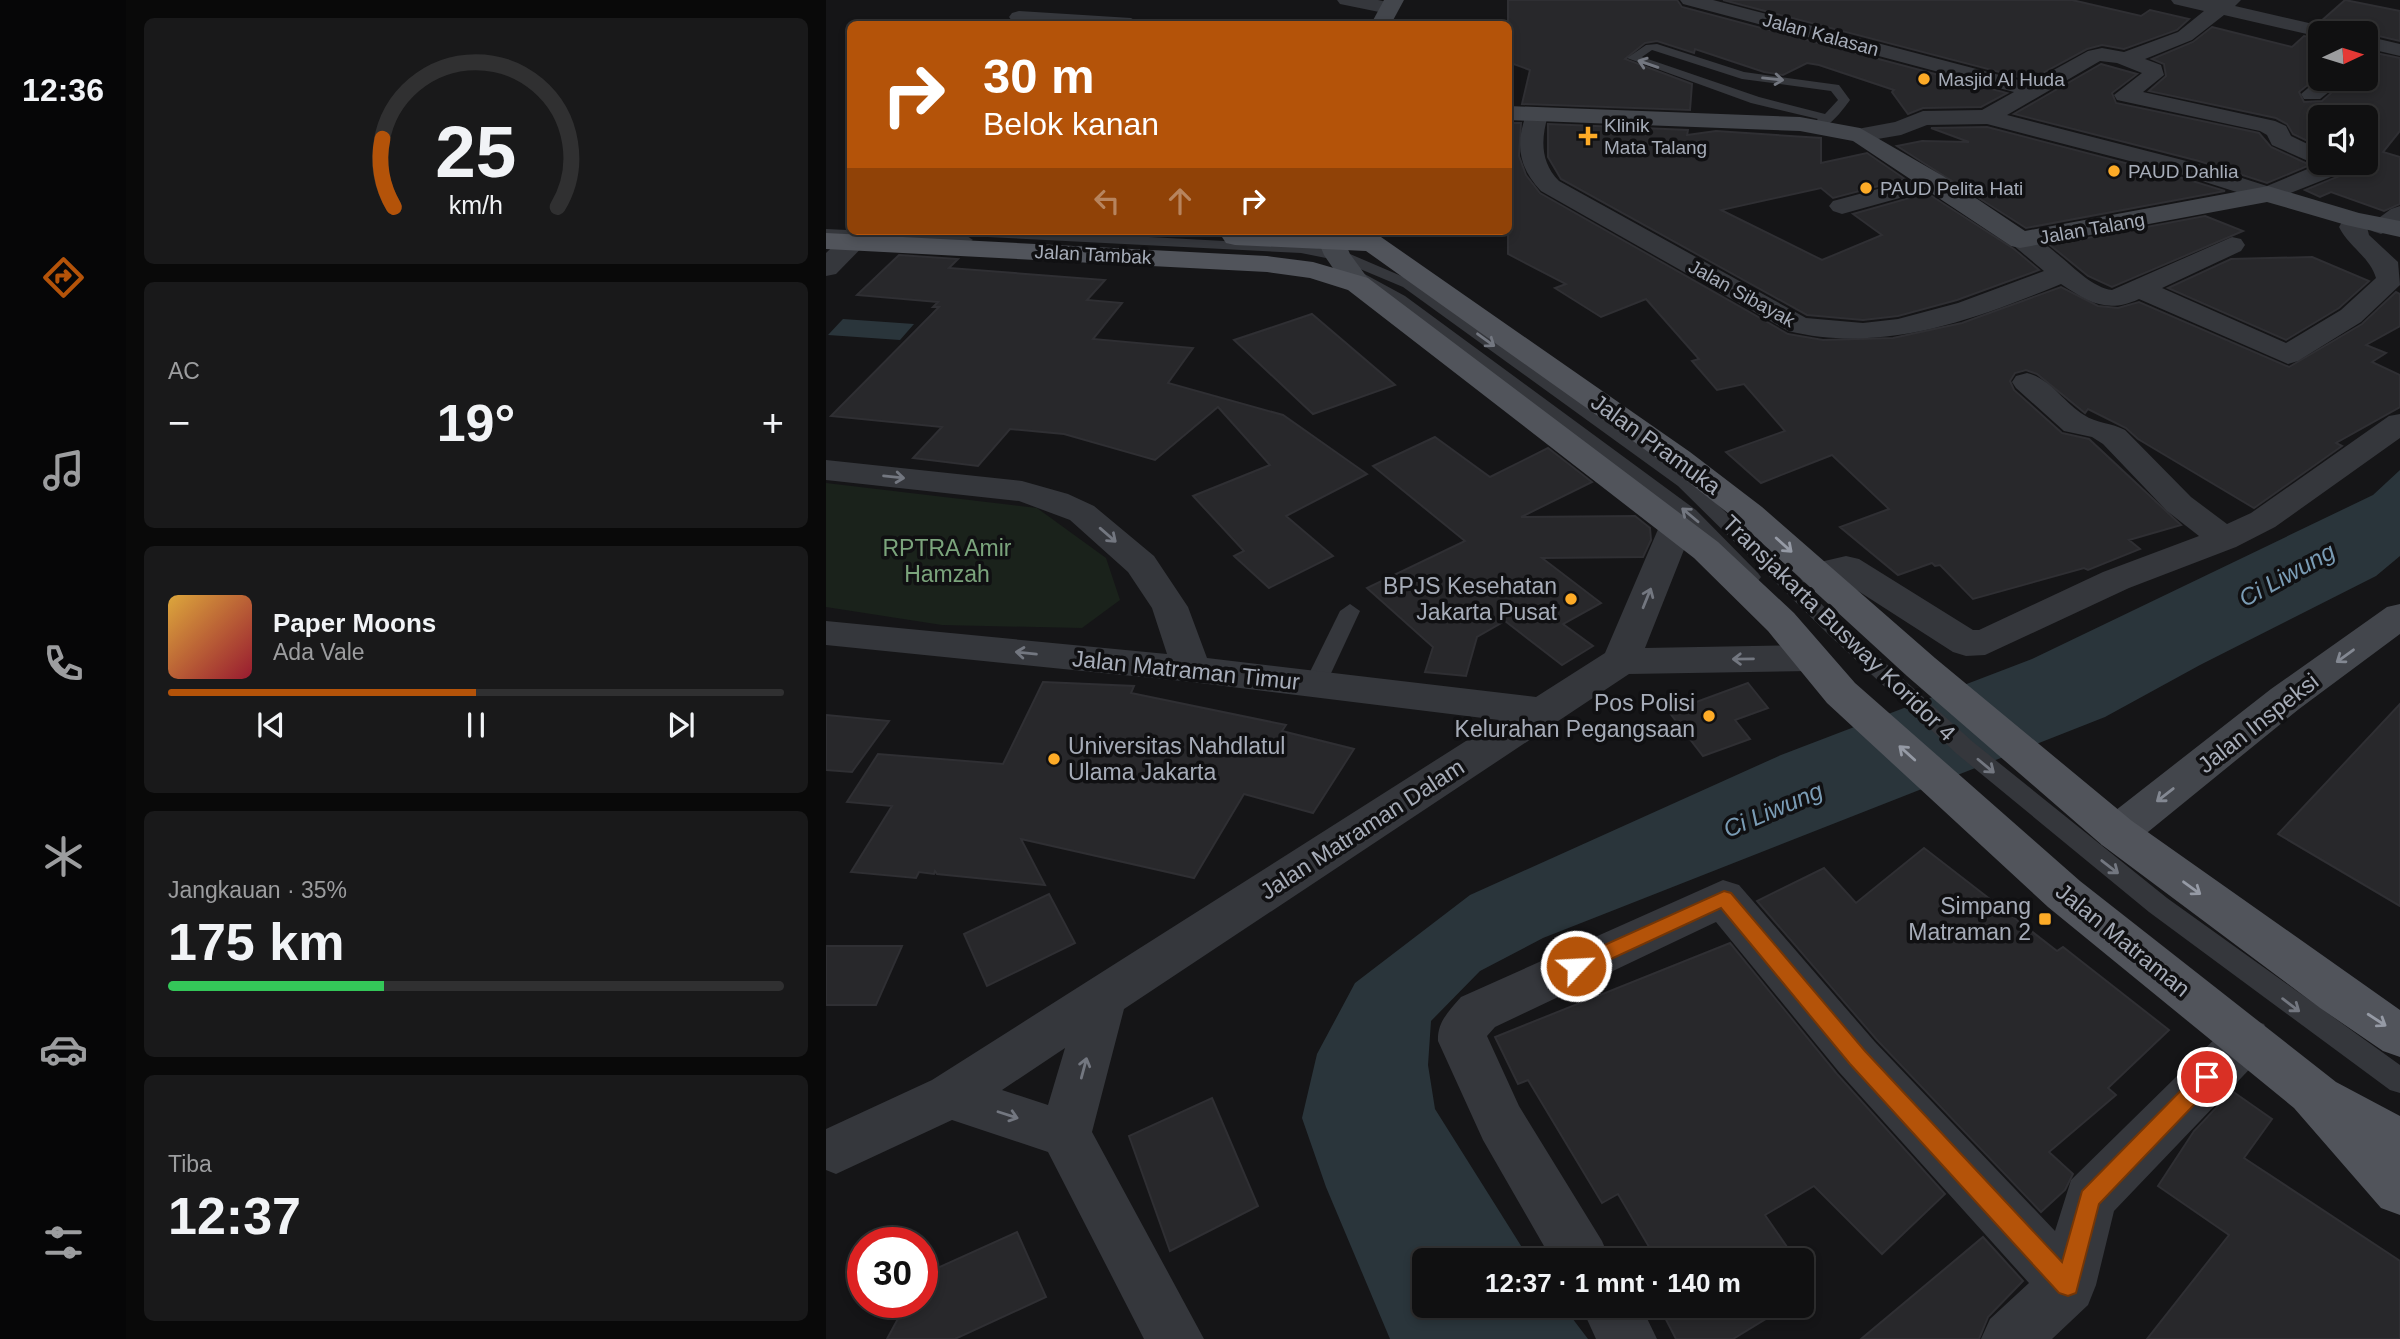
<!DOCTYPE html>
<html lang="id">
<meta charset="utf-8">
<style>
body{margin:0;font-family:Helvetica,sans-serif;background:#19191a;color:#f1f3f6;height:100vh;display:flex;flex-direction:column;font-size:26px;white-space:nowrap}
*{box-sizing:border-box;margin:0}
p{font-size:23px;color:#9c9d9f}
.icon{flex:none;width:38px;height:38px;fill:none;stroke:currentColor;stroke-width:2;stroke-linecap:round;stroke-linejoin:round}
.map{position:relative;flex:1;overflow:hidden}
.drawer{display:flex;flex-direction:column;gap:18px;padding:18px;background:#090909;width:700px}
.drawer>*{flex:none}
.hud{position:absolute;left:21px;top:21px;width:665px;height:214px;border-radius:10px;box-shadow:0 4px 10px #0003,0 0 0 2px #303031;background:#b45309;color:#fff;overflow:hidden}
.needle{width:46px;rotate:86deg}
.controls{position:absolute;left:1482px;top:21px;display:grid;gap:14px}
.controls a{display:grid;place-items:center;width:70px;height:70px;border-radius:10px;background:#101011;box-shadow:0 4px 10px #0003,0 0 0 2px #303031;font-size:35px}
.speed{position:absolute;left:21px;top:1227px;display:flex;gap:14px;font-size:35px;font-weight:700;text-align:center}
.speed>*{display:grid;place-content:center;width:91px;height:91px;border-radius:50%;background:#101011;box-shadow:0 4px 10px #0003,0 0 0 2px #303031;line-height:1}
.speed .limit{border:10px solid #d22;background:#fff;color:#111}
.pin{position:absolute;display:grid;place-items:center;width:60px;height:60px;color:#fff;margin:-30px;border:4px solid #fff;border-radius:50%;box-shadow:0 2px 7px #0007}
.me{position:absolute;width:77px;margin:-38px;rotate:65deg;stroke-linejoin:round;filter:drop-shadow(0 0 5px #0008)}
.turn{display:flex;align-items:center;gap:24px;height:147px;padding:0 21px;font-size:32px}
.turn .icon{width:91px;height:91px;stroke-width:2.5}
.turn b{display:block;font-size:49px;line-height:60px}
.lanes{display:flex;align-items:center;height:66px;padding:0 21px;background:#0003;justify-content:center;gap:35px;direction:ltr}
.lanes .off{opacity:.35}
.big{font-size:52px;font-weight:700;line-height:1.1}
.drawer .widget{flex:1;display:flex;flex-direction:column;justify-content:center;gap:10px;min-width:0;padding:0 24px;border-radius:10px;background:#19191a}
.drawer .dial{align-items:center;gap:0}
.dial svg{height:182px;overflow:visible;fill:none;stroke:#303031;stroke-width:7;stroke-linecap:round;text-anchor:middle}
.dial text{fill:#f1f3f6;stroke:none}
.song{display:flex;align-items:center;gap:21px}
.cover{width:84px;height:84px;border-radius:10px;background:linear-gradient(135deg,hsl(40 70% 55%),hsl(350 70% 35%))}
.played{height:7px;border-radius:4px;background:linear-gradient(90deg,#b45309 50%,#303031 50%)}
.keys{display:flex;justify-content:space-around;direction:ltr}
.heat{display:flex;justify-content:space-between;align-items:center;font-size:38px;direction:ltr}
.charge{height:10px;border-radius:5px;background:linear-gradient(90deg,#34c759 35%,#303031 0)}
.trip{position:absolute;left:586px;top:1248px;width:402px;height:70px;border-radius:10px;background:#101011;box-shadow:0 4px 10px #0003,0 0 0 2px #303031;font-weight:700;line-height:70px;text-align:center}
main{display:flex;flex:1;min-height:0}
.tab-bar{display:flex;flex-direction:column;width:126px;justify-content:space-around;align-items:center;background:#060607;color:#9c9d9f}
.tab-bar .icon{width:49px;height:49px}
.tab-bar .active{color:#b45309}
.tab-bar b{font-size:32px;color:#f1f3f6}
.map>svg:first-child{display:block}
.green{fill:#1a221b}
.water{fill:#2a353b}
.building{fill:#28282b;stroke:#2f2f33;stroke-width:2}
.lines{fill:none;stroke-linecap:round;stroke-linejoin:round}
.lane{fill:#35373c;fill-rule:evenodd}
.street{fill:#35373c;fill-rule:evenodd}
.secondary{fill:#43464c;fill-rule:evenodd}
.primary{fill:#51545b;fill-rule:evenodd}
.oneway{stroke:#737780}
.oneway2{stroke:#959aa5}
.oneway3{stroke:#838892}
.route{fill:#b45309;stroke:#753606;stroke-width:2}
.poi-dot{fill:#fdab27;stroke:#101012;stroke-width:2.5}
.labels{text-anchor:middle;stroke-width:7;stroke-linejoin:round;paint-order:stroke}
.far-street-label{font-size:19px;fill:#a6acb8;stroke:#101012}
.far-poi-label{font-size:19px;fill:#a6acb8;stroke:#101012;text-anchor:start}
.street-label{font-size:23px;fill:#a6acb8;stroke:#101012}
.park-label{font-size:23px;fill:#7ba47c;stroke:#101012}
.poi-label{font-size:23px;fill:#a6acb8;stroke:#101012;text-anchor:end}
.water-label{font-size:24px;font-style:italic;fill:#7a9cb5;stroke:#101012}
</style>
<main>
<nav class="tab-bar">
<b>12:36</b>
<svg class="icon active" aria-label="directions" viewBox="0 0 24 24"><path d="M12 3l9 9-9 9-9-9zM9 14v-3h6M13 9l2 2-2 2"/></svg>
<svg class="icon" aria-label="music" viewBox="0 0 24 24"><path d="M9 18V5l10-2v13"/><circle cx="6" cy="18" r="3"/><circle cx="16" cy="16" r="3"/></svg>
<svg class="icon" aria-label="phone" viewBox="0 0 24 24"><path d="M5 4h4l2 5-3 2q2 4 5 5l2-3 5 2v4C11 20 4 13 5 4z"/></svg>
<svg class="icon" aria-label="climate" viewBox="0 0 24 24"><path d="M12 3v18M4 7l16 10M4 17L20 7"/></svg>
<svg class="icon" aria-label="car" viewBox="0 0 24 24"><path d="M5 17H2v-5l4-1 3-4h7l3 4 3 1v5h-3M9 17h6M6 11h13"/><circle cx="7" cy="17" r="2"/><circle cx="17" cy="17" r="2"/></svg>
<svg class="icon" aria-label="filters" viewBox="0 0 24 24"><path d="M4 7h16M4 17h16"/><circle cx="9" cy="7" r="2"/><circle cx="15" cy="17" r="2"/></svg>
</nav>
<section class="drawer">
<div class="widget dial"><svg viewBox="0 0 100 80">
<path d="M14 69A42 42 0 1 1 86 69"/>
<path d="M14 69A42 42 0 0 1 9 39" stroke="#b45309"/>
<text x="50" y="56" font-size="32" font-weight="700">25</text>
<text x="50" y="72" font-size="11">km/h</text>
</svg></div>
<div class="widget"><p>AC</p>
<div class="heat"><a>−</a><b class="big">19°</b><a>+</a></div>
</div>
<div class="widget">
<div class="song"><i class="cover"></i><div><b>Paper Moons</b><p>Ada Vale</p></div></div>
<div class="played"></div>
<div class="keys"><svg class="icon" aria-label="previous" viewBox="0 0 24 24"><path d="M18 5L8 12l10 7zM5 5v14"/></svg><svg class="icon" aria-label="pause" viewBox="0 0 24 24"><path d="M8 5v14M16 5v14"/></svg><svg class="icon" aria-label="next" viewBox="0 0 24 24"><path d="M6 5l10 7-10 7zM19 5v14"/></svg></div>
</div>
<div class="widget"><p>Jangkauan · 35%</p><b class="big">175 km</b><div class="charge"></div></div>
<div class="widget"><p>Tiba</p><b class="big">12:37</b></div>
</section>
<div class="map">
<svg width="1574" height="1339" viewBox="0 0 1574 1339">
<rect width="100%" height="100%" fill="#151517"/>
<!-- green -->
<polygon class="green" points="0,483 211,508 280,558 294,600 256,628 116,625 0,607"/>
<!-- water -->
<g class="water">
<polygon points="17,319 88,324 74,340 2,335"/>
<polygon points="1574,470 1574,556 1550,576 1374,665 1279,717 717,938 654,971 605,1021 602,1065 609,1109 704,1260 598,1260 598,1306 737,1306 762,1339 564,1339 500,1187 476,1118 491,1054 529,983 644,895 955,755 1206,659 1547,495"/>
</g>
<!-- building -->
<g class="building">
<polygon points="682,0 851,0 856,7 1181,93 1155,107 1097,108 1082,114 1066,92 1068,90 993,65 981,63 957,75 938,72 869,49 868,53 831,41 819,43 799,59 866,84 864,110 696,104 704,70 682,62"/>
<polygon points="897,0 1246,0 1315,16 1324,10 1363,19 1351,30 1298,49 1276,45 1261,49 1204,80"/>
<polygon points="1519,0 1574,11 1574,41 1540,33 1515,33 1510,26 1493,23"/>
<polygon points="1386,27 1466,47 1478,36 1494,39 1494,75 1473,92 1478,102 1496,101 1521,79 1540,79 1540,51 1574,58 1574,131 1557,152 1574,157 1574,204 1558,211 1505,192 1494,197 1479,190 1516,175 1521,168 1517,163 1540,163 1540,117 1494,117 1494,147 1467,134 1461,124 1450,118 1323,91 1340,76 1338,64 1326,59 1367,42"/>
<polygon points="1275,64 1311,74 1286,93 1290,103 1433,133 1445,147 1484,165 1441,183 1373,161 1188,114"/>
<polygon points="682,123 695,123 693,156 700,175 714,193 962,334 997,340 1067,338 1136,323 1235,287 1272,306 1292,308 1313,302 1463,367 1536,324 1570,292 1574,294 1574,326 1540,345 1560,353 1546,362 1574,375 1574,407 1510,443 1516,446 1428,508 1312,439 1300,428 1262,409 1259,413 1211,374 1200,370 1189,373 1184,381 1188,390 1236,433 1263,439 1355,525 1303,540 1314,549 1262,570 1258,568 1147,599 1114,565 1109,566 1106,563 1072,575 1014,527 1063,509 1006,455 935,483 900,452 959,431 918,384 891,390 866,361 873,359 820,299 775,317 729,288 740,284 682,254"/>
<polygon points="722,124 862,130 861,135 890,131 995,138 995,163 1041,153 1079,179 1007,198 995,188 895,210 996,260 1056,235 1027,214 1101,193 1188,249 1213,270 1131,300 1072,316 1037,320 981,315 735,179 722,157"/>
<polygon points="1161,127 1353,177 1399,191 1200,228 1071,146 1096,141 1143,142 1105,128"/>
<polygon points="1379,216 1417,231 1286,287 1262,276 1224,245"/>
<polygon points="73,255 132,259 123,268 279,280 261,300 296,303 267,339 367,348 342,383 457,415 541,474 460,516 507,556 443,588 408,556 418,551 367,496 444,465 392,407 329,460 238,434 184,429 152,466 87,458 116,427 5,416 113,307 107,307 112,302 31,295"/>
<polygon points="1486,257 1543,281 1513,308 1460,340 1342,288 1405,259"/>
<polygon points="486,314 569,385 487,414 408,340"/>
<polygon points="609,437 664,477 722,448 766,482 695,517 809,516 824,528 825,540 817,557 716,558 775,603 737,624 767,646 736,665 679,621 651,637 640,676 599,672 607,647 541,588 639,541 547,466"/>
<polygon points="217,682 308,686 305,693 460,725 456,731 528,749 487,813 418,794 368,878 195,839 219,885 111,874 109,871 108,874 93,872 90,878 25,872 66,806 21,802 52,754 177,764"/>
<polygon points="922,683 942,708 909,720 924,739 877,756 843,712"/>
<polygon points="1574,704 1574,906 1452,834"/>
<polygon points="0,715 63,721 26,772 0,770"/>
<polygon points="1098,848 1231,951 1237,947 1343,1030 1282,1088 1290,1095 1223,1152 1247,1174 1239,1190 1215,1212 1051,1040 931,901 998,868 1030,903"/>
<polygon points="223,894 249,943 161,986 138,934"/>
<polygon points="904,943 1011,1074 1119,1194 1056,1254 988,1186 939,1215 970,1260 823,1260 829,1257 792,1194 776,1203 702,1080 692,1084 669,1037"/>
<polygon points="0,946 76,946 50,1005 0,1005"/>
<polygon points="1406,1091 1446,1119 1418,1158 1574,1261 1574,1339 1321,1339 1403,1235 1332,1186 1368,1131"/>
<polygon points="386,1098 432,1206 344,1251 303,1136"/>
<polygon points="191,1232 220,1297 129,1339 61,1339 81,1302 96,1302 96,1275"/>
<polygon points="1157,1237 1197,1281 1162,1317 1153,1339 1035,1339"/>
<polygon points="833,1306 961,1306 907,1339 850,1339"/>
</g>
<g class="lines">
<!-- lane -->
<g class="lane">
<path d="M831,44L918,72L1013,85L1024,100C1015,112 1002,131 986,129L984,126L992,119L925,103L801,58L820,45ZM826,50L916,79L1005,91L1012,100L999,114L933,97L816,57Z"/>
<polygon points="0,229 125,235 119,231 209,231 475,245 524,254 587,281 864,478 1016,624 1147,742 1341,898 1574,1065 1574,1093 1564,1090 1323,912 1131,754 1002,634 852,486 577,287 515,261 475,253 141,236 147,240 140,244 0,237"/>
<polygon points="533,271 579,296 870,510 932,573 935,577 932,581 918,581 856,518 569,302 528,278 528,272"/>
<polygon points="524,604 534,611 500,684 497,689 481,689 478,684 514,611"/>
</g>
<!-- street -->
<g class="street">
<polygon points="511,0 552,0 570,4 573,8 563,14 514,4"/>
<path d="M854,0H887L1204,83L1262,51L1276,48L1298,52L1352,32L1378,11L1348,4L1345,0H1415L1409,6L1509,29L1512,33H1494V37L1398,15L1366,40L1319,59L1335,65L1338,75L1317,92L1449,121L1460,126L1465,136L1494,150V163H1514L1518,168L1515,173L1442,202L1354,174L1161,124L1101,125L1075,135L1034,142L1026,140L1022,135L1026,130L1069,122L1097,111L1156,110L1188,92L857,4ZM1274,61L1291,63L1316,73L1288,95L1291,100L1434,131L1441,135L1446,145L1491,165L1441,186L1372,164L1181,115Z"/>
<polygon points="193,11 305,18 315,24 217,24 186,21 183,17 186,13"/>
<polygon points="1540,36 1574,44 1574,56 1540,48"/>
<polygon points="1494,78 1519,79 1494,99 1478,99 1475,94"/>
<path d="M711,108L722,115C715,139 714,162 733,181L980,318L1037,323L1072,319L1132,303L1218,271L1181,240L1185,234C1219,226 1252,286 1286,290L1406,237L1415,239L1419,245L1415,251L1336,288L1460,343L1515,310L1550,278C1544,257 1523,247 1513,227L1520,215H1538L1543,235L1572,262L1574,285L1535,322L1472,361L1462,364L1313,299C1281,314 1262,302 1235,284C1148,320 1056,354 962,331L715,191C693,168 689,145 700,115Z"/>
<polygon points="1108,174 1117,176 1120,181 1117,186 1016,214 1007,211 1003,206 1007,201"/>
<polygon points="1574,206 1574,225 1555,234 1546,231 1542,226 1565,209"/>
<polygon points="24,230 52,231 10,274 0,276 0,253"/>
<path d="M1201,373C1225,379 1238,403 1258,415C1270,423 1286,423 1299,430L1365,497L1401,524L1425,513L1563,416L1574,414V438L1449,527L1410,547L1303,588L1159,655L1140,656L1127,652L1015,580L990,585L977,582L972,574L977,566L1020,556L1033,559L1147,630H1153L1277,572L1373,536L1341,511L1277,444L1266,437L1238,431L1190,388L1186,382L1190,376Z"/>
<path d="M0,460L196,481L242,494L268,506L328,556L362,607L381,658L710,697L779,653L833,527L838,520L850,516L862,520L867,527L819,648L985,645L998,649L1004,658L998,667L985,671L803,674L298,1009L266,1132L378,1339H318L222,1152L126,1120L10,1174L0,1170V1129L106,1080L673,720L366,682L0,645V621L341,654L326,608L302,572L244,520L193,501L0,480ZM239,1048L222,1105L176,1090Z"/>
<path d="M897,880L913,885L1049,1042L1229,1231L1245,1180L1404,1024L1421,1018L1438,1024L1445,1039L1438,1054L1288,1211L1270,1285L1262,1305L1226,1339H1155L1164,1319L1203,1283L1013,1072L890,922L669,1027L661,1036L693,1106L776,1241L784,1260H726L657,1140L612,1041C611,1022 623,1011 635,997Z"/>
<polygon points="755,1306 815,1306 831,1339 770,1339"/>
</g>
<!-- secondary -->
<g class="secondary">
<polygon points="558,0 578,0 565,24 545,24"/>
<polygon points="682,106 974,117 1034,128 1117,176 1199,231 1442,186 1533,213 1574,221 1574,237 1520,225 1441,202 1194,248 1185,246 1027,141 974,131 682,120"/>
<polygon points="488,231 514,231 524,254 546,284 542,290 522,290 498,255"/>
<polygon points="1574,604 1574,634 1473,709 1306,845 1291,849 1276,845 1269,833 1276,821 1445,689 1561,607"/>
</g>
<!-- primary -->
<g class="primary">
<polygon points="400,231 555,237 864,452 936,507 1109,658 1306,821 1574,1010 1574,1057 1557,1051 1494,1008 1276,845 1081,676 912,521 842,466 540,251 409,245 400,243 396,237"/>
<polygon points="0,233 441,256 487,262 542,278 892,542 968,613 1029,683 1254,881 1510,1082 1574,1116 1574,1215 1555,1208 1468,1108 1222,907 1001,703 942,631 868,558 522,290 484,278 441,272 0,249"/>
</g>
</g>
<!-- one-way arrows -->
<defs><path id="oneway-shaft" d="M-6 0H5M1.5-3L5.5 0L1.5 3" fill="none" stroke-width="1.6" stroke-linecap="round" stroke-linejoin="round" transform="scale(1.75)"/></defs>
<g class="oneway">
<use href="#oneway-shaft" transform="translate(822 64) rotate(-161)"/>
<use href="#oneway-shaft" transform="translate(947 79) rotate(6)"/>
<use href="#oneway-shaft" transform="translate(660 340) rotate(36)"/>
<use href="#oneway-shaft" transform="translate(68 477) rotate(6)"/>
<use href="#oneway-shaft" transform="translate(864 515) rotate(-140)"/>
<use href="#oneway-shaft" transform="translate(282 535) rotate(41)"/>
<use href="#oneway-shaft" transform="translate(821 598) rotate(-68)"/>
<use href="#oneway-shaft" transform="translate(200 653) rotate(-174)"/>
<use href="#oneway-shaft" transform="translate(917 659) rotate(179)"/>
<use href="#oneway-shaft" transform="translate(1160 766) rotate(40)"/>
<use href="#oneway-shaft" transform="translate(1284 867) rotate(38)"/>
<use href="#oneway-shaft" transform="translate(1465 1005) rotate(37)"/>
<use href="#oneway-shaft" transform="translate(258 1068) rotate(-75)"/>
<use href="#oneway-shaft" transform="translate(182 1115) rotate(18)"/>
</g>
<g class="oneway2">
<use href="#oneway-shaft" transform="translate(958 545) rotate(42)"/>
<use href="#oneway-shaft" transform="translate(1081 753) rotate(-138)"/>
<use href="#oneway-shaft" transform="translate(1366 888) rotate(36)"/>
<use href="#oneway-shaft" transform="translate(1551 1020) rotate(33)"/>
</g>
<g class="oneway3">
<use href="#oneway-shaft" transform="translate(1519 656) rotate(144)"/>
<use href="#oneway-shaft" transform="translate(1339 795) rotate(142)"/>
</g>
<!-- route -->
<polygon class="route" points="898,891 905,893 1039,1051 1236,1262 1256,1191 1374,1071 1381,1068 1388,1071 1391,1077 1388,1084 1273,1204 1250,1293 1242,1296 1233,1293 1024,1064 895,908 757,972 743,972 740,966 743,961"/>
<!-- markers -->
<g class="poi-dot">
<circle cx="1098" cy="79" r="7"/>
<path d="M758.5 125.5h7v7h7v7h-7v7h-7v-7h-7v-7h7z"/>
<circle cx="1288" cy="171" r="7"/>
<circle cx="1040" cy="188" r="7"/>
<circle cx="745" cy="599" r="7"/>
<circle cx="883" cy="716" r="7"/>
<circle cx="228" cy="759" r="7"/>
<rect x="1212" y="912" width="14" height="14" rx="3.5"/>
</g>
<g class="labels">
<!-- far-street labels -->
<g class="far-street-label">
<text transform="translate(995 34) rotate(15)" y="7">Jalan Kalasan</text>
<text transform="translate(1266 228) rotate(-10)" y="7">Jalan Talang</text>
<text transform="translate(267 254) rotate(3)" y="7">Jalan Tambak</text>
<text transform="translate(916 293) rotate(29)" y="7">Jalan Sibayak</text>
</g>
<!-- far-poi labels -->
<g class="far-poi-label">
<text x="1112" y="86">Masjid Al Huda</text>
<text x="778" y="132">Klinik<tspan x="778" dy="22">Mata Talang</tspan></text>
<text x="1302" y="178">PAUD Dahlia</text>
<text x="1054" y="195">PAUD Pelita Hati</text>
</g>
<!-- street labels -->
<g class="street-label">
<text transform="translate(830 444) rotate(36)" y="8">Jalan Pramuka</text>
<text transform="translate(1013 628) rotate(44)" y="8">Transjakarta Busway Koridor 4</text>
<text transform="translate(360 670) rotate(6)" y="8">Jalan Matraman Timur</text>
<text transform="translate(1432 723) rotate(-38)" y="8">Jalan Inspeksi</text>
<text transform="translate(536 829) rotate(-33)" y="8">Jalan Matraman Dalam</text>
<text transform="translate(1297 940) rotate(39)" y="8">Jalan Matraman</text>
</g>
<!-- park labels -->
<g class="park-label">
<text x="121" y="556">RPTRA Amir<tspan x="121" dy="26">Hamzah</tspan></text>
</g>
<!-- poi labels -->
<g class="poi-label">
<text x="731" y="594">BPJS Kesehatan<tspan x="731" dy="26">Jakarta Pusat</tspan></text>
<text x="869" y="711">Pos Polisi<tspan x="869" dy="26">Kelurahan Pegangsaan</tspan></text>
<text x="242" y="754" text-anchor="start">Universitas Nahdlatul<tspan x="242" dy="26">Ulama Jakarta</tspan></text>
<text x="1205" y="914">Simpang<tspan x="1205" dy="26">Matraman 2</tspan></text>
</g>
<!-- water labels -->
<g class="water-label">
<text transform="translate(1461 575) rotate(-29)" y="8">Ci Liwung</text>
<text transform="translate(947 810) rotate(-23)" y="8">Ci Liwung</text>
</g>
</g>
</svg>
<div class="controls">
<a><svg class="needle" viewBox="-14 -14 28 28"><path d="M0-13l5 13h-10z" fill="#e53935"/><path d="M0 13l5-13h-10z" fill="#9c9d9f"/></svg></a>
<a><svg class="icon" aria-label="sound" viewBox="0 0 24 24"><path d="M4 9h4l5-4v14l-5-4H4zM17 9q2 3 0 6"/></svg></a>
</div>
<div class="speed"><div class="limit">30</div></div>
<div class="pin" style="left:1381px;top:1077px;background:#d93025"><svg class="icon" aria-label="arrive" viewBox="0 0 24 24"><path d="M6 21V4h12l-3 4 3 4H6"/></svg></div>
<svg class="me" style="left:750px;top:966px" viewBox="-20 -20 40 40"><circle r="17" fill="#b45309" stroke="#fff" stroke-width="3"/><path d="M0-11L8 9 0 5-8 9z" fill="#fff"/></svg>
<div class="trip">12:37 · 1 mnt · 140 m</div>
<div class="hud">
<div class="turn"><svg class="icon" aria-label="right" viewBox="0 0 24 24"><path d="M7 20v-9h11M14 6l5 5-5 5"/></svg><div><b>30 m</b>Belok kanan</div></div>
<div class="lanes"><svg class="icon off" aria-label="left" viewBox="0 0 24 24"><path d="M17 20v-9H6M10 6l-5 5 5 5"/></svg><svg class="icon off" aria-label="ahead" viewBox="0 0 24 24"><path d="M12 20V5M6 11l6-6 6 6"/></svg><svg class="icon" aria-label="right" viewBox="0 0 24 24"><path d="M7 20v-9h11M14 6l5 5-5 5"/></svg></div>
</div>
</div>
</main>
